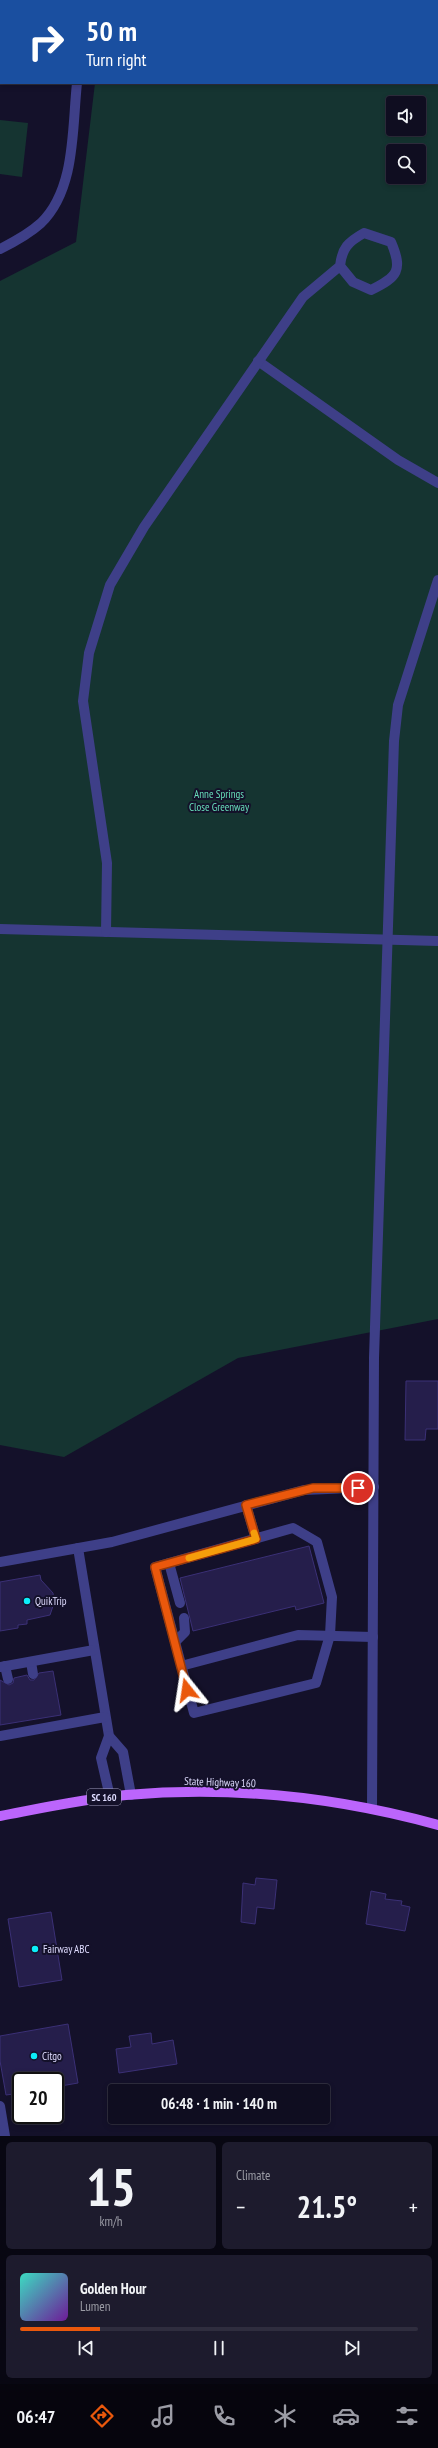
<!DOCTYPE html>
<meta charset="utf-8">
<style>
body{margin:0;font-family:"PT Sans Narrow",sans-serif;background:#1d1b2d;color:#f1f3f6;height:100vh;display:flex;flex-direction:column;font-size:15px;white-space:nowrap}
*{box-sizing:border-box;margin:0}
p{font-size:13px;color:#9b9ca5}
.icon{flex:none;width:22px;height:22px;fill:none;stroke:currentColor;stroke-width:2;stroke-linecap:round;stroke-linejoin:round}
.map{position:relative;height:2136px;overflow:hidden}
.sheet{display:flex;flex-direction:column;gap:6px;padding:6px;background:#080712;flex:1}
.sheet>*{flex:none}
.banner{position:absolute;left:0px;top:0px;width:438px;height:84px;box-shadow:0 2px 6px #0003,0 0 0 1px #2f2d3e;background:#1a4fa0;color:#fff;overflow:hidden}
.controls{position:absolute;left:386px;top:96px;display:grid;gap:8px}
.controls a{display:grid;place-items:center;width:40px;height:40px;border-radius:4px;background:#0f0d20;box-shadow:0 2px 6px #0003,0 0 0 1px #2f2d3e;font-size:20px}
.speed{position:absolute;left:12px;top:2072px;display:flex;gap:8px;font-size:20px;font-weight:700;text-align:center}
.speed>*{display:grid;place-content:center;width:52px;height:52px;border-radius:50%;background:#0f0d20;box-shadow:0 2px 6px #0003,0 0 0 1px #2f2d3e;line-height:1}
.speed .limit{border:2px solid #111;border-radius:6px;background:#fff;color:#111}
.pin{position:absolute;display:grid;place-items:center;width:34px;height:34px;color:#fff;margin:-17px;border:2px solid #fff;border-radius:50%;box-shadow:0 1px 4px #0007}
.me{position:absolute;width:44px;margin:-22px;rotate:345deg;stroke-linejoin:round;filter:drop-shadow(0 0 3px #0008)}
.turn{display:flex;align-items:center;gap:14px;height:84px;padding:0 20px;font-size:18px}
.turn .icon{width:52px;height:52px;stroke-width:2.5}
.turn b{display:block;font-size:28px;line-height:34px}
.big{font-size:30px;font-weight:700;line-height:1.1}
.sheet .widget{flex:1;display:flex;flex-direction:column;justify-content:center;gap:6px;min-width:0;padding:0 14px;border-radius:6px;background:#1d1b2d}
.sheet .dial{align-items:center;gap:0}
.dial b{font-size:52px;line-height:1}
.song{display:flex;align-items:center;gap:12px}
.cover{width:48px;height:48px;border-radius:6px;background:linear-gradient(135deg,hsl(170 70% 55%),hsl(280 70% 35%))}
.played{height:4px;border-radius:2px;background:linear-gradient(90deg,#ea580c 20%,#2f2d3e 20%)}
.keys{display:flex;justify-content:space-around;direction:ltr}
.heat{display:flex;justify-content:space-between;align-items:center;font-size:22px;direction:ltr}
.sheet .tiles{flex:1;display:grid;gap:6px;grid-template-columns:1fr 1fr}
.widget:last-child{grid-column:span 2}
.trip{position:absolute;left:108px;top:2084px;width:222px;height:40px;border-radius:4px;background:#0f0d20;box-shadow:0 2px 6px #0003,0 0 0 1px #2f2d3e;font-weight:700;line-height:40px;text-align:center}
.tab-bar{display:flex;height:64px;justify-content:space-around;align-items:center;background:#06050d;color:#9b9ca5}
.tab-bar .icon{width:28px;height:28px}
.tab-bar .selected{color:#ea580c}
.tab-bar b{font-size:18px;color:#f1f3f6}
.map>svg:first-child{display:block}
.green{fill:#153431;fill-rule:evenodd}
.building{fill:#251e4b;stroke:#3b3076}
.lines{fill:none;stroke-linecap:round;stroke-linejoin:round}
.lane{stroke:#3e3f88;stroke-width:10}
.street{stroke:#3e3f88;stroke-width:10}
.primary{stroke:#bc65fc;stroke-width:10}
.route-casing{stroke:#983908;stroke-width:10}
.route{stroke:#ea580c;stroke-width:7}
.slow{stroke:#f59e0b;stroke-width:7}
.poi-dot{fill:#0ceef9;stroke:#14112a;stroke-width:1.5}
.labels{text-anchor:middle;stroke-width:4;stroke-linejoin:round;paint-order:stroke}
.shield{fill:#14112a;stroke:#a19ebe;stroke-width:1}
.shield-label{font-size:10px;font-weight:bold;fill:#dedbfe}
.park-label{font-size:11px;fill:#67deba;stroke:#14112a}
.poi-label{font-size:11px;fill:#dedbfe;stroke:#14112a;text-anchor:start}
.street-label{font-size:11px;fill:#dedbfe;stroke:#14112a}
</style>
<div class="map">
<svg width="438" height="2136" viewBox="0 0 438 2136">
<rect width="100%" height="100%" fill="#14112a"/>
<!-- green -->
<g class="green">
<path d="M106,0H438V1319L238,1358L64,1457L0,1445V281L76,242L95,83H437V1ZM393,103H419V129H393ZM393,151H419V177H393Z"/>
<polygon points="0,120 28,123 22,177 0,174"/>
</g>
<!-- building -->
<g class="building">
<polygon points="406,1381 438,1381 438,1429 426,1429 425,1440 405,1440"/>
<polygon points="309,1546 324,1603 296,1610 295,1606 193,1631 180,1578"/>
<polygon points="40,1575 41,1580 53,1593 54,1603 50,1615 27,1620 27,1624 18,1625 18,1628 0,1631 0,1582"/>
<polygon points="53,1671 61,1715 0,1725 0,1680 9,1685 13,1683 14,1678 27,1675 30,1680 34,1680 39,1673"/>
<polygon points="256,1878 277,1880 274,1909 257,1907 255,1924 241,1922 243,1883 255,1885"/>
<polygon points="371,1891 386,1894 385,1899 402,1901 401,1905 410,1907 405,1931 366,1924"/>
<polygon points="51,1912 62,1980 19,1987 8,1919"/>
<polygon points="68,2024 78,2083 55,2087 55,2081 21,2081 21,2093 6,2095 0,2061 0,2036"/>
<polygon points="151,2033 152,2044 173,2040 177,2064 119,2073 116,2049 131,2047 129,2036"/>
</g>
<g class="lines">
<!-- lane -->
<g class="lane">
<polyline points="87,1 87,0"/>
<path d="M0,249C14,242 29,234 41,223C76,189 72,128 77,83"/>
<polyline points="246,1505 256,1539"/>
<polygon points="293,1528 317,1542 332,1597 330,1635 316,1683 194,1713 155,1567"/>
<polyline points="78,1548 109,1736 123,1752 131,1795"/>
<polyline points="0,1562 112,1542 304,1490 374,1487"/>
<polyline points="169,1563 180,1603"/>
<polyline points="175,1642 185,1632 184,1618"/>
<polyline points="31,1662 33,1674"/>
<polyline points="5,1666 8,1679"/>
<polyline points="181,1666 298,1635 373,1637"/>
<polyline points="0,1667 94,1650"/>
<polyline points="0,1736 105,1717"/>
<polyline points="109,1736 101,1758 110,1797"/>
<polyline points="0,2106 5,2136"/>
</g>
<!-- street -->
<g class="street">
<polyline points="258,361 398,460 438,483"/>
<polyline points="0,929 438,941"/>
<path d="M106,932L107,863L83,701L89,653L110,585L144,527L303,297L340,266C342,248 348,242 364,233L391,242C403,270 398,277 371,290L353,282L340,266"/>
<polyline points="372,1809 374,1358 394,741 398,705 438,580"/>
</g>
<!-- primary -->
<path class="primary" d="M0,1816C42,1808 83,1799 126,1795C230,1786 337,1797 438,1825"/>
</g>
<g class="lines">
<!-- route casing -->
<g class="route-casing">
<polyline id="route" points="187,1690 155,1567 256,1539 246,1505 313,1488 358,1488"/>
</g>
<!-- route -->
<use href="#route" class="route"/>
<!-- slow -->
<polyline class="slow" points="189,1558 256,1539 254,1533"/>
</g>
<!-- markers -->
<g class="poi-dot">
<circle cx="27" cy="1601" r="4"/>
<circle cx="35" cy="1949" r="4"/>
<circle cx="34" cy="2056" r="4"/>
</g>
<g class="labels">
<!-- shield labels -->
<rect class="shield" x="87" y="1789" width="34" height="16" rx="3"/>
<g class="shield-label">
<text x="104" y="1801">SC 160</text>
</g>
<!-- park labels -->
<g class="park-label">
<text x="219" y="798">Anne Springs<tspan x="219" dy="13">Close Greenway</tspan></text>
</g>
<!-- poi labels -->
<g class="poi-label">
<text x="35" y="1605">QuikTrip</text>
<text x="43" y="1953">Fairway ABC</text>
<text x="42" y="2060">Citgo</text>
</g>
<!-- street labels -->
<g class="street-label">
<text transform="translate(220 1782) rotate(2)" y="4">State Highway 160</text>
</g>
</g>
</svg>
<div class="controls">
<a><svg class="icon" aria-label="sound" viewBox="0 0 24 24"><path d="M4 9h4l5-4v14l-5-4H4zM17 9q2 3 0 6"/></svg></a>
<a><svg class="icon" aria-label="search" viewBox="0 0 24 24"><circle cx="10" cy="10" r="6"/><path d="M15 15l6 6"/></svg></a>
</div>
<div class="speed"><div class="limit">20</div></div>
<div class="pin" style="left:358px;top:1488px;background:#d93025"><svg class="icon" aria-label="arrive" viewBox="0 0 24 24"><path d="M6 21V4h12l-3 4 3 4H6"/></svg></div>
<svg class="me" style="left:187px;top:1690px" viewBox="-20 -20 40 40"><path d="M0-17L14 15 0 8-14 15z" fill="#ea580c" stroke="#fff" stroke-width="4"/></svg>
<div class="trip">06:48 · 1 min · 140 m</div>
<div class="banner">
<div class="turn"><svg class="icon" aria-label="right" viewBox="0 0 24 24"><path d="M7 20v-9h11M14 6l5 5-5 5"/></svg><div><b>50 m</b>Turn right</div></div>
</div>
</div>
<section class="sheet">
<div class="tiles">
<div class="widget dial"><b>15</b><p>km/h</p></div>
<div class="widget"><p>Climate</p>
<div class="heat"><a>−</a><b class="big">21.5°</b><a>+</a></div>
</div>
<div class="widget">
<div class="song"><i class="cover"></i><div><b>Golden Hour</b><p>Lumen</p></div></div>
<div class="played"></div>
<div class="keys"><svg class="icon" aria-label="previous" viewBox="0 0 24 24"><path d="M18 5L8 12l10 7zM5 5v14"/></svg><svg class="icon" aria-label="pause" viewBox="0 0 24 24"><path d="M8 5v14M16 5v14"/></svg><svg class="icon" aria-label="next" viewBox="0 0 24 24"><path d="M6 5l10 7-10 7zM19 5v14"/></svg></div>
</div>
</div>
</section>
<nav class="tab-bar">
<b>06:47</b>
<svg class="icon selected" aria-label="directions" viewBox="0 0 24 24"><path d="M12 3l9 9-9 9-9-9zM9 14v-3h6M13 9l2 2-2 2"/></svg>
<svg class="icon" aria-label="music" viewBox="0 0 24 24"><path d="M9 18V5l10-2v13"/><circle cx="6" cy="18" r="3"/><circle cx="16" cy="16" r="3"/></svg>
<svg class="icon" aria-label="phone" viewBox="0 0 24 24"><path d="M5 4h4l2 5-3 2q2 4 5 5l2-3 5 2v4C11 20 4 13 5 4z"/></svg>
<svg class="icon" aria-label="climate" viewBox="0 0 24 24"><path d="M12 3v18M4 7l16 10M4 17L20 7"/></svg>
<svg class="icon" aria-label="car" viewBox="0 0 24 24"><path d="M5 17H2v-5l4-1 3-4h7l3 4 3 1v5h-3M9 17h6M6 11h13"/><circle cx="7" cy="17" r="2"/><circle cx="17" cy="17" r="2"/></svg>
<svg class="icon" aria-label="filters" viewBox="0 0 24 24"><path d="M4 7h16M4 17h16"/><circle cx="9" cy="7" r="2"/><circle cx="15" cy="17" r="2"/></svg>
</nav>
